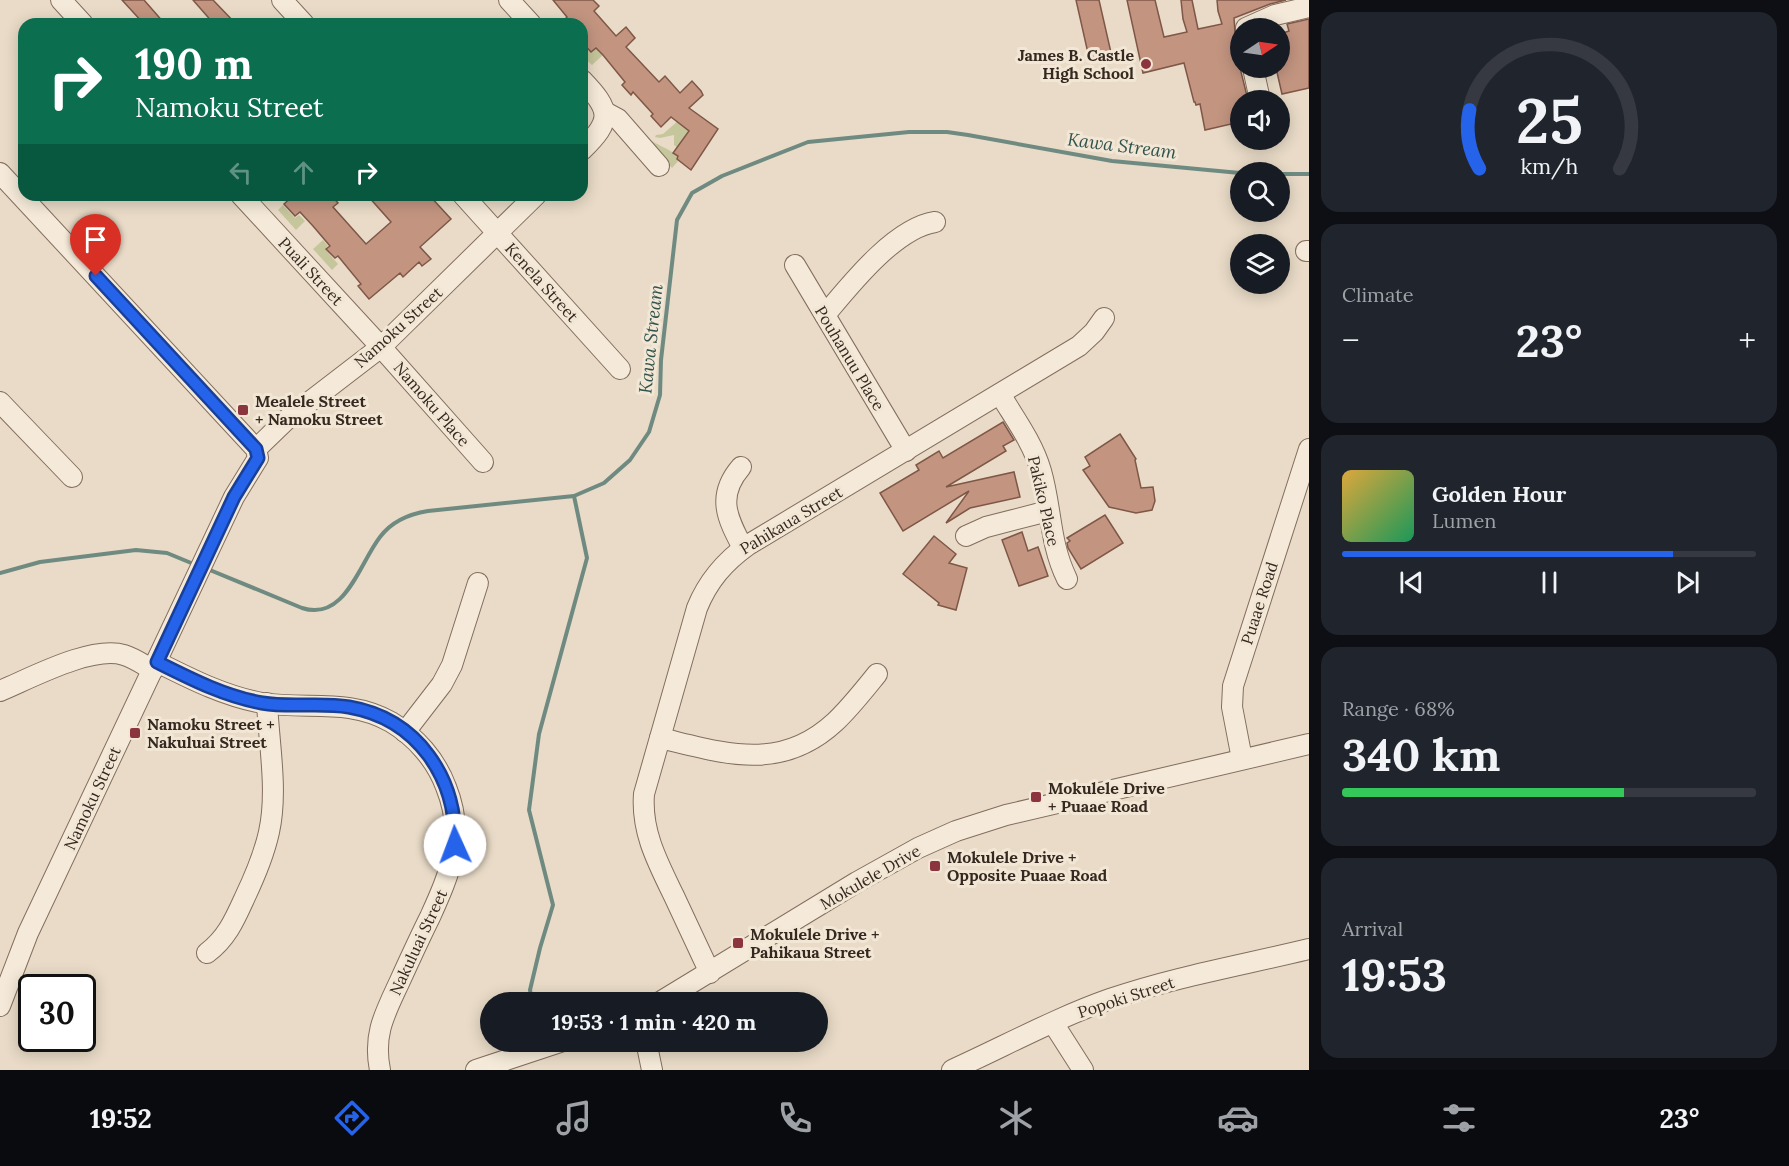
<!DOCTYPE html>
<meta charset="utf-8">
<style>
body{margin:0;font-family:Lora,serif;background:#20242c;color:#f1f3f6;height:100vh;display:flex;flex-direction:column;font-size:22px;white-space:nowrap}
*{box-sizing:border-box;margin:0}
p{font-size:20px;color:#9ea1a6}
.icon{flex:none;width:33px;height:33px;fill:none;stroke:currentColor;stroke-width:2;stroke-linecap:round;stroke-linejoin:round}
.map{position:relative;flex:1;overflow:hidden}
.side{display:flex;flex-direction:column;gap:12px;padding:12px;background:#0d0f14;width:480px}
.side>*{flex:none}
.banner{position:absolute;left:18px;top:18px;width:570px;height:183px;border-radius:18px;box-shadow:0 3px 15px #0003;background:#0b6e4f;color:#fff;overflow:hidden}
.needle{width:39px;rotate:77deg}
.controls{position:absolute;left:1230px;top:18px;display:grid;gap:12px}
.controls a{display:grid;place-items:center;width:60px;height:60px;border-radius:50%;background:#171b24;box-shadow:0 3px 15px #0003;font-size:30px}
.speed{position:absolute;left:18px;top:974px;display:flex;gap:12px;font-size:30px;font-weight:700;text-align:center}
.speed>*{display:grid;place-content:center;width:78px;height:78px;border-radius:50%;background:#171b24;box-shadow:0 3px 15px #0003;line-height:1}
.speed .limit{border:3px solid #111;border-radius:9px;background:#fff;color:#111}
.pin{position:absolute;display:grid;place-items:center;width:51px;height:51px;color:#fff;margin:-62px -26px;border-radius:50% 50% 50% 0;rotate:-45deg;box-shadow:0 0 6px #0007}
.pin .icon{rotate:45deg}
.me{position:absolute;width:66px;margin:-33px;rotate:358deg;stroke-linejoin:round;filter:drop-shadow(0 0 4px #0008)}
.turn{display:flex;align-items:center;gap:21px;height:126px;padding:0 18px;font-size:27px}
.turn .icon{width:78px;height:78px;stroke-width:2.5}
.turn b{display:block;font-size:42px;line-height:51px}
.lanes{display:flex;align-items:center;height:57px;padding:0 18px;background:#0003;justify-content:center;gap:30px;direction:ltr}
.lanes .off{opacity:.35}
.big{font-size:45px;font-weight:700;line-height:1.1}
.side .widget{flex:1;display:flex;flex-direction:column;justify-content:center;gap:9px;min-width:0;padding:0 21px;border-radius:18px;background:#20242c}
.side .dial{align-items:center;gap:0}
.dial svg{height:156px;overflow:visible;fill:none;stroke:#363941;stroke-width:7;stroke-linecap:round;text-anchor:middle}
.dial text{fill:#f1f3f6;stroke:none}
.song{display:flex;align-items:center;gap:18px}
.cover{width:72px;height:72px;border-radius:9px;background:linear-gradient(135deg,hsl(40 70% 55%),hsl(150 70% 35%))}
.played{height:6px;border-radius:3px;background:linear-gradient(90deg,#2563eb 80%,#363941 80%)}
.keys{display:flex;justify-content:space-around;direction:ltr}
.heat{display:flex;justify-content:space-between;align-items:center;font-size:33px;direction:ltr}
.charge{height:9px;border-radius:4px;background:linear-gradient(90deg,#34c759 68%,#363941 0)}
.trip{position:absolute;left:480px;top:992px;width:348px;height:60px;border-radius:30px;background:#171b24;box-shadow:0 3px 15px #0003;font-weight:700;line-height:60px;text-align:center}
.menu{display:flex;height:96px;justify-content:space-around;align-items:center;background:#090b0e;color:#9ea1a6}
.menu .icon{width:42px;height:42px}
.menu .current{color:#2563eb}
.menu b{font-size:27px;color:#f1f3f6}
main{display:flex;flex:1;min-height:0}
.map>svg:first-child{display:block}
.green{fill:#c6c69c}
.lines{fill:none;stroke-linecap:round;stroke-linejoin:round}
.stream{stroke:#6f8b81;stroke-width:4}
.building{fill:#c39581;stroke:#7f5747;stroke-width:1.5}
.minor-casing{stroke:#836e5e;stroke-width:22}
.minor{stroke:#f5ead9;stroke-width:20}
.route-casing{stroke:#184099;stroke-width:15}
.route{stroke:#2563eb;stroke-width:10}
.poi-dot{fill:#8b353f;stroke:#f2e6d5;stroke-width:2}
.labels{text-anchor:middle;stroke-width:6;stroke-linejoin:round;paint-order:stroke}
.poi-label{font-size:16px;font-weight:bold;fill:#352820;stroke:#f2e6d5;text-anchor:start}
.street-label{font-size:16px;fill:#352820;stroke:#f2e6d5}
.water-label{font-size:18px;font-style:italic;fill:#31534d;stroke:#f2e6d5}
</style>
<main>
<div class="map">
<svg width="1309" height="1070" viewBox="0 0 1309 1070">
<rect width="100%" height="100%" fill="#e9dbc7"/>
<!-- green -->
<g class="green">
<polygon points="582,42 591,52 596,48 603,55 592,65 582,56"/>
<polygon points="679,120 689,131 678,148 674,145 674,135 660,138 655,137 656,135 663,134"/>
<path d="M646,137C658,146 668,148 678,156L677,159L679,160L672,168Z"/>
<polygon points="283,205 295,218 299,215 305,221 296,230 278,210"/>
<polygon points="323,240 328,246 325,249 338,264 332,270 313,249"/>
</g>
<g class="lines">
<!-- stream -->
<g class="stream">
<polyline points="1280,174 1309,174"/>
<path d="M205,568L302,608C345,622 359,564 380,537C392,521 409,514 428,511L574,496"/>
<polyline points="0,573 40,562 136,550 167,553 196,565"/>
<polyline points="532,1002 530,990 540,948 553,905 529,810 539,734 587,558 574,496 604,483 630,460 649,432 660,395 661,360 677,220 692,193 722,176 808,142 909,132 947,132 968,135 1112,161 1240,173"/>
</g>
</g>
<!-- building -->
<g class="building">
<polygon points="122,0 144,0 165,24 144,24"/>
<polygon points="193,0 213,0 236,24 214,24"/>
<polygon points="553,0 593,0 599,6 594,11 616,36 626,27 635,38 626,47 659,82 665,76 680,93 692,81 701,91 703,95 689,108 718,129 691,170 677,159 678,156 673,153 689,131 671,117 661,127 651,116 653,114 633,92 631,95 622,85 625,82 603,55 596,48 591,52 582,42 582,24 560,24 567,17"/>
<polygon points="1076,0 1099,0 1112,57 1090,62"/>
<polygon points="1127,0 1155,0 1164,37 1187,32 1183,19 1181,0 1192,0 1198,29 1222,24 1218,11 1217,0 1286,0 1270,4 1234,18 1235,32 1240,49 1240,68 1248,100 1240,100 1240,122 1205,130 1200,104 1196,105 1195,102 1194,102 1184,63 1143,73"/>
<polygon points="1309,19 1309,88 1282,94 1276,68 1280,68 1280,34 1289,31 1287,24"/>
<polygon points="294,195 331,195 338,203 333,207 366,244 391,222 367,195 429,195 451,219 420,247 431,259 422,266 419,262 403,277 400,273 369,299 358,286 361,284 338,256 335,258 326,249 330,246 313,226 300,212 295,216 284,204"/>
<polygon points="1003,422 1014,440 1003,446 1006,451 946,487 1014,472 1020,497 970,508 946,523 969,491 903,531 880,493 919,470 916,465 939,451 943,458"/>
<polygon points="1120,434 1136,459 1135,460 1141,488 1153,487 1155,501 1152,510 1136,513 1109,507 1083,470 1090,466 1085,457"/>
<polygon points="1105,515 1123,543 1081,569 1068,548 1067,543 1070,541 1067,538"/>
<polygon points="1022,532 1028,551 1038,547 1048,576 1019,586 1002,540"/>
<polygon points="934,536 956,554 949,563 967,568 956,610 938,605 939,603 903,574"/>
</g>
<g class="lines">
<!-- minor casing -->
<g class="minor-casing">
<g id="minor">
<polyline points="61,0 83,24"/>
<polyline points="282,0 304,24"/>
<polyline points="509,0 531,24"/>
<polyline points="1246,28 1275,15 1309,7"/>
<polyline points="1253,68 1260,100"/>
<path d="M582,80C611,110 613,120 582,150"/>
<polyline points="605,112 618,119 659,166"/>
<polyline points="0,173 256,449 258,458 234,497 28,933 0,1006"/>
<polyline points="241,195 381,347 483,462"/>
<polyline points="463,195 620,369"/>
<polyline points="1306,251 1309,251"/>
<polyline points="795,265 906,451"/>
<path d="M825,315C850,285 895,228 935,222"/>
<path d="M1000,394C1015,419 1033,443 1041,471C1052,509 1049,542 1067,579"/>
<polyline points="0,402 72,477"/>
<polyline points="256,449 286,420 381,347 536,195"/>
<path d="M741,467C716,496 727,518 743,548"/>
<polyline points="966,536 986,527 1048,511"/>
<path d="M157,662C191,679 224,696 262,703C308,710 349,698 391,722C416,737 436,760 446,787C466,836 450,873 430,917C419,939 409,961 399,983C384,1015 373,1035 380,1070"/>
<path d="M0,691C31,678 92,645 124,655C134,658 144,665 153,670"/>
<polyline points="405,732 442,684 452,665 478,583"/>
<path d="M660,738C724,753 780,773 835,722C850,708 864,690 877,674"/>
<polyline points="1242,759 1232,707 1233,686 1309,449"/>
<path d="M207,953C227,938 235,919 245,897C255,876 264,855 269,832C278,791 269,745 267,703"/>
<path d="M710,973C698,947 686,922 674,896C658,863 641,832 644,794L697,608C708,581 724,562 748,545L1079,346L1094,332L1104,318"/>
<polyline points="660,1002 857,882 918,848 956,831 1006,815 1309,744"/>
<polyline points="1053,1023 1083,1070"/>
<polyline points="646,1041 652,1070"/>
<polyline points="476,1070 563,1041"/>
<path d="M952,1070C1005,1046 1056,1018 1110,999C1174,977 1243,965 1309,949"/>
</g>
</g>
<!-- minor -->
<use href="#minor" class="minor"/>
</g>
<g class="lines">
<!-- route casing -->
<g class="route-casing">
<path id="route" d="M96,276L256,449L258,458L234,497L157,662C191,679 224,696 262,703C291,708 320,702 349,707C418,719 457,778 455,845"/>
</g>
<!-- route -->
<use href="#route" class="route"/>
</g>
<!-- markers -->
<g class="poi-dot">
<circle cx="1146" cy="64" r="6"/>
<rect x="237" y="404" width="12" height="12" rx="3"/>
<rect x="129" y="727" width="12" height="12" rx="3"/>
<rect x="1030" y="791" width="12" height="12" rx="3"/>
<rect x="929" y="860" width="12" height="12" rx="3"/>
<rect x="732" y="937" width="12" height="12" rx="3"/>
</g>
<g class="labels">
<!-- poi labels -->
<g class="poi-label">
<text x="1134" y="61" text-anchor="end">James B. Castle<tspan x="1134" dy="18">High School</tspan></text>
<text x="255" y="407">Mealele Street<tspan x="255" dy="18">+ Namoku Street</tspan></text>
<text x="147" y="730">Namoku Street +<tspan x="147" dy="18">Nakuluai Street</tspan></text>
<text x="1048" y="794">Mokulele Drive<tspan x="1048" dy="18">+ Puaae Road</tspan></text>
<text x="947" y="863">Mokulele Drive +<tspan x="947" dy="18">Opposite Puaae Road</tspan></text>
<text x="750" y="940">Mokulele Drive +<tspan x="750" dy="18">Pahikaua Street</tspan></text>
</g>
<!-- street labels -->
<g class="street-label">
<text transform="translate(311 271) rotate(47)" y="6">Puali Street</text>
<text transform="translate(542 282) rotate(48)" y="6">Kenela Street</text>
<text transform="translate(398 327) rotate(-42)" y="6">Namoku Street</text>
<text transform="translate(850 358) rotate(59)" y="6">Pouhanuu Place</text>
<text transform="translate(432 404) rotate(49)" y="6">Namoku Place</text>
<text transform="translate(1044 501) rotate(77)" y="6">Pakiko Place</text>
<text transform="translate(791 520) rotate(-31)" y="6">Pahikaua Street</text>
<text transform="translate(1259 603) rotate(-72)" y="6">Puaae Road</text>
<text transform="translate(92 798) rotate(-65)" y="6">Namoku Street</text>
<text transform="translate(870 877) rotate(-30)" y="6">Mokulele Drive</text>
<text transform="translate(418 942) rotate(-65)" y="6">Nakuluai Street</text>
<text transform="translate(1126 997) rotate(-18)" y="6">Popoki Street</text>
</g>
<!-- water labels -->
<g class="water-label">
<text transform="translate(1122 146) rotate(7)" y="6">Kawa Stream</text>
<text transform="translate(651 339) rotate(-84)" y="6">Kawa Stream</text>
</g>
</g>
</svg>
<div class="controls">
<a><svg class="needle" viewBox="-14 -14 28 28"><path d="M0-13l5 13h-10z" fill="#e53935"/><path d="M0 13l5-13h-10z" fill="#9ea1a6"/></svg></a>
<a><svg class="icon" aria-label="sound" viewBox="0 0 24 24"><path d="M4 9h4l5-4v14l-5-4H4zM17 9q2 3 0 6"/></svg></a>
<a><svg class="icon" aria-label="search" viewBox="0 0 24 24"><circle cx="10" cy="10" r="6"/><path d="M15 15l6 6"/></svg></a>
<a><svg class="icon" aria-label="layers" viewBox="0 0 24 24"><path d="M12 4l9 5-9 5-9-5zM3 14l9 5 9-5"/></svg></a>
</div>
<div class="speed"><div class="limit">30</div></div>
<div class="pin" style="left:96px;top:276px;background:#d93025"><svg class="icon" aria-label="arrive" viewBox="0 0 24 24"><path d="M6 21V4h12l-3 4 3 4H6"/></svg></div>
<svg class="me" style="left:455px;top:845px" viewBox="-20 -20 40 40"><circle r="19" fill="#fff"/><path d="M0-13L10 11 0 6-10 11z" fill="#2563eb"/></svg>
<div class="trip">19:53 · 1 min · 420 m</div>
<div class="banner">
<div class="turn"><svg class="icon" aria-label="right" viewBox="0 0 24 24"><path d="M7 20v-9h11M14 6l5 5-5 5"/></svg><div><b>190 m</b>Namoku Street</div></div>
<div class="lanes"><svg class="icon off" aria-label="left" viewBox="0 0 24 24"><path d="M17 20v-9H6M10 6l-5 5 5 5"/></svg><svg class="icon off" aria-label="ahead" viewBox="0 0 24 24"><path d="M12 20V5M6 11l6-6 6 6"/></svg><svg class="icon" aria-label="right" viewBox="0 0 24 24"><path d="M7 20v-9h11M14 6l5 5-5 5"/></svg></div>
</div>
</div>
<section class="side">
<div class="widget dial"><svg viewBox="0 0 100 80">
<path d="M14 69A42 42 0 1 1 86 69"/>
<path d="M14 69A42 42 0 0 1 9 39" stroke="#2563eb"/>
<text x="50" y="56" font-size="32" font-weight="700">25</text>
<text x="50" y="72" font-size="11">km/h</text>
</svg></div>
<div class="widget"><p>Climate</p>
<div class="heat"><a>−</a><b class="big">23°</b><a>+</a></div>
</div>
<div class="widget">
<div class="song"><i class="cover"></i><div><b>Golden Hour</b><p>Lumen</p></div></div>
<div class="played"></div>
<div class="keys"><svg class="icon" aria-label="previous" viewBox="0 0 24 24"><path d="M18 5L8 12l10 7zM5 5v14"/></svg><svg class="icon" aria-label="pause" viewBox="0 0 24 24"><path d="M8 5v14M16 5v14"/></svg><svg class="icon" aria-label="next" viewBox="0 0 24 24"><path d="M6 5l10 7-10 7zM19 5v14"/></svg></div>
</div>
<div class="widget"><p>Range · 68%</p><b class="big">340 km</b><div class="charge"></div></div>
<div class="widget"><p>Arrival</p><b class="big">19:53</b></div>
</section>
</main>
<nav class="menu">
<b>19:52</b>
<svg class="icon current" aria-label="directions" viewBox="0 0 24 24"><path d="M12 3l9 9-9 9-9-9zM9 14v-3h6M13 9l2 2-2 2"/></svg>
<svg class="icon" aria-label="music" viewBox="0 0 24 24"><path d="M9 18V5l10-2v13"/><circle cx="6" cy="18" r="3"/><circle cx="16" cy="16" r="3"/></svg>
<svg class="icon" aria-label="phone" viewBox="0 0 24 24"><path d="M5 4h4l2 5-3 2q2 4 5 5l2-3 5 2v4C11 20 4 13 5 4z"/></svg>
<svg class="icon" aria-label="climate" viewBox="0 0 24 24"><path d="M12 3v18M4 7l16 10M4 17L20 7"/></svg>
<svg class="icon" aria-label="car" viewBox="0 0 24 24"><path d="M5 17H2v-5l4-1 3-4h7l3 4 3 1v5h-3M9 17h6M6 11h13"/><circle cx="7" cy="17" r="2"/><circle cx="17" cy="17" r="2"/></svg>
<svg class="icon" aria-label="filters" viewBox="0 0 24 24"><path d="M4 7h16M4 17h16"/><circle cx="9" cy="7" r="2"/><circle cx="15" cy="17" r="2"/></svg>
<b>23°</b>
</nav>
